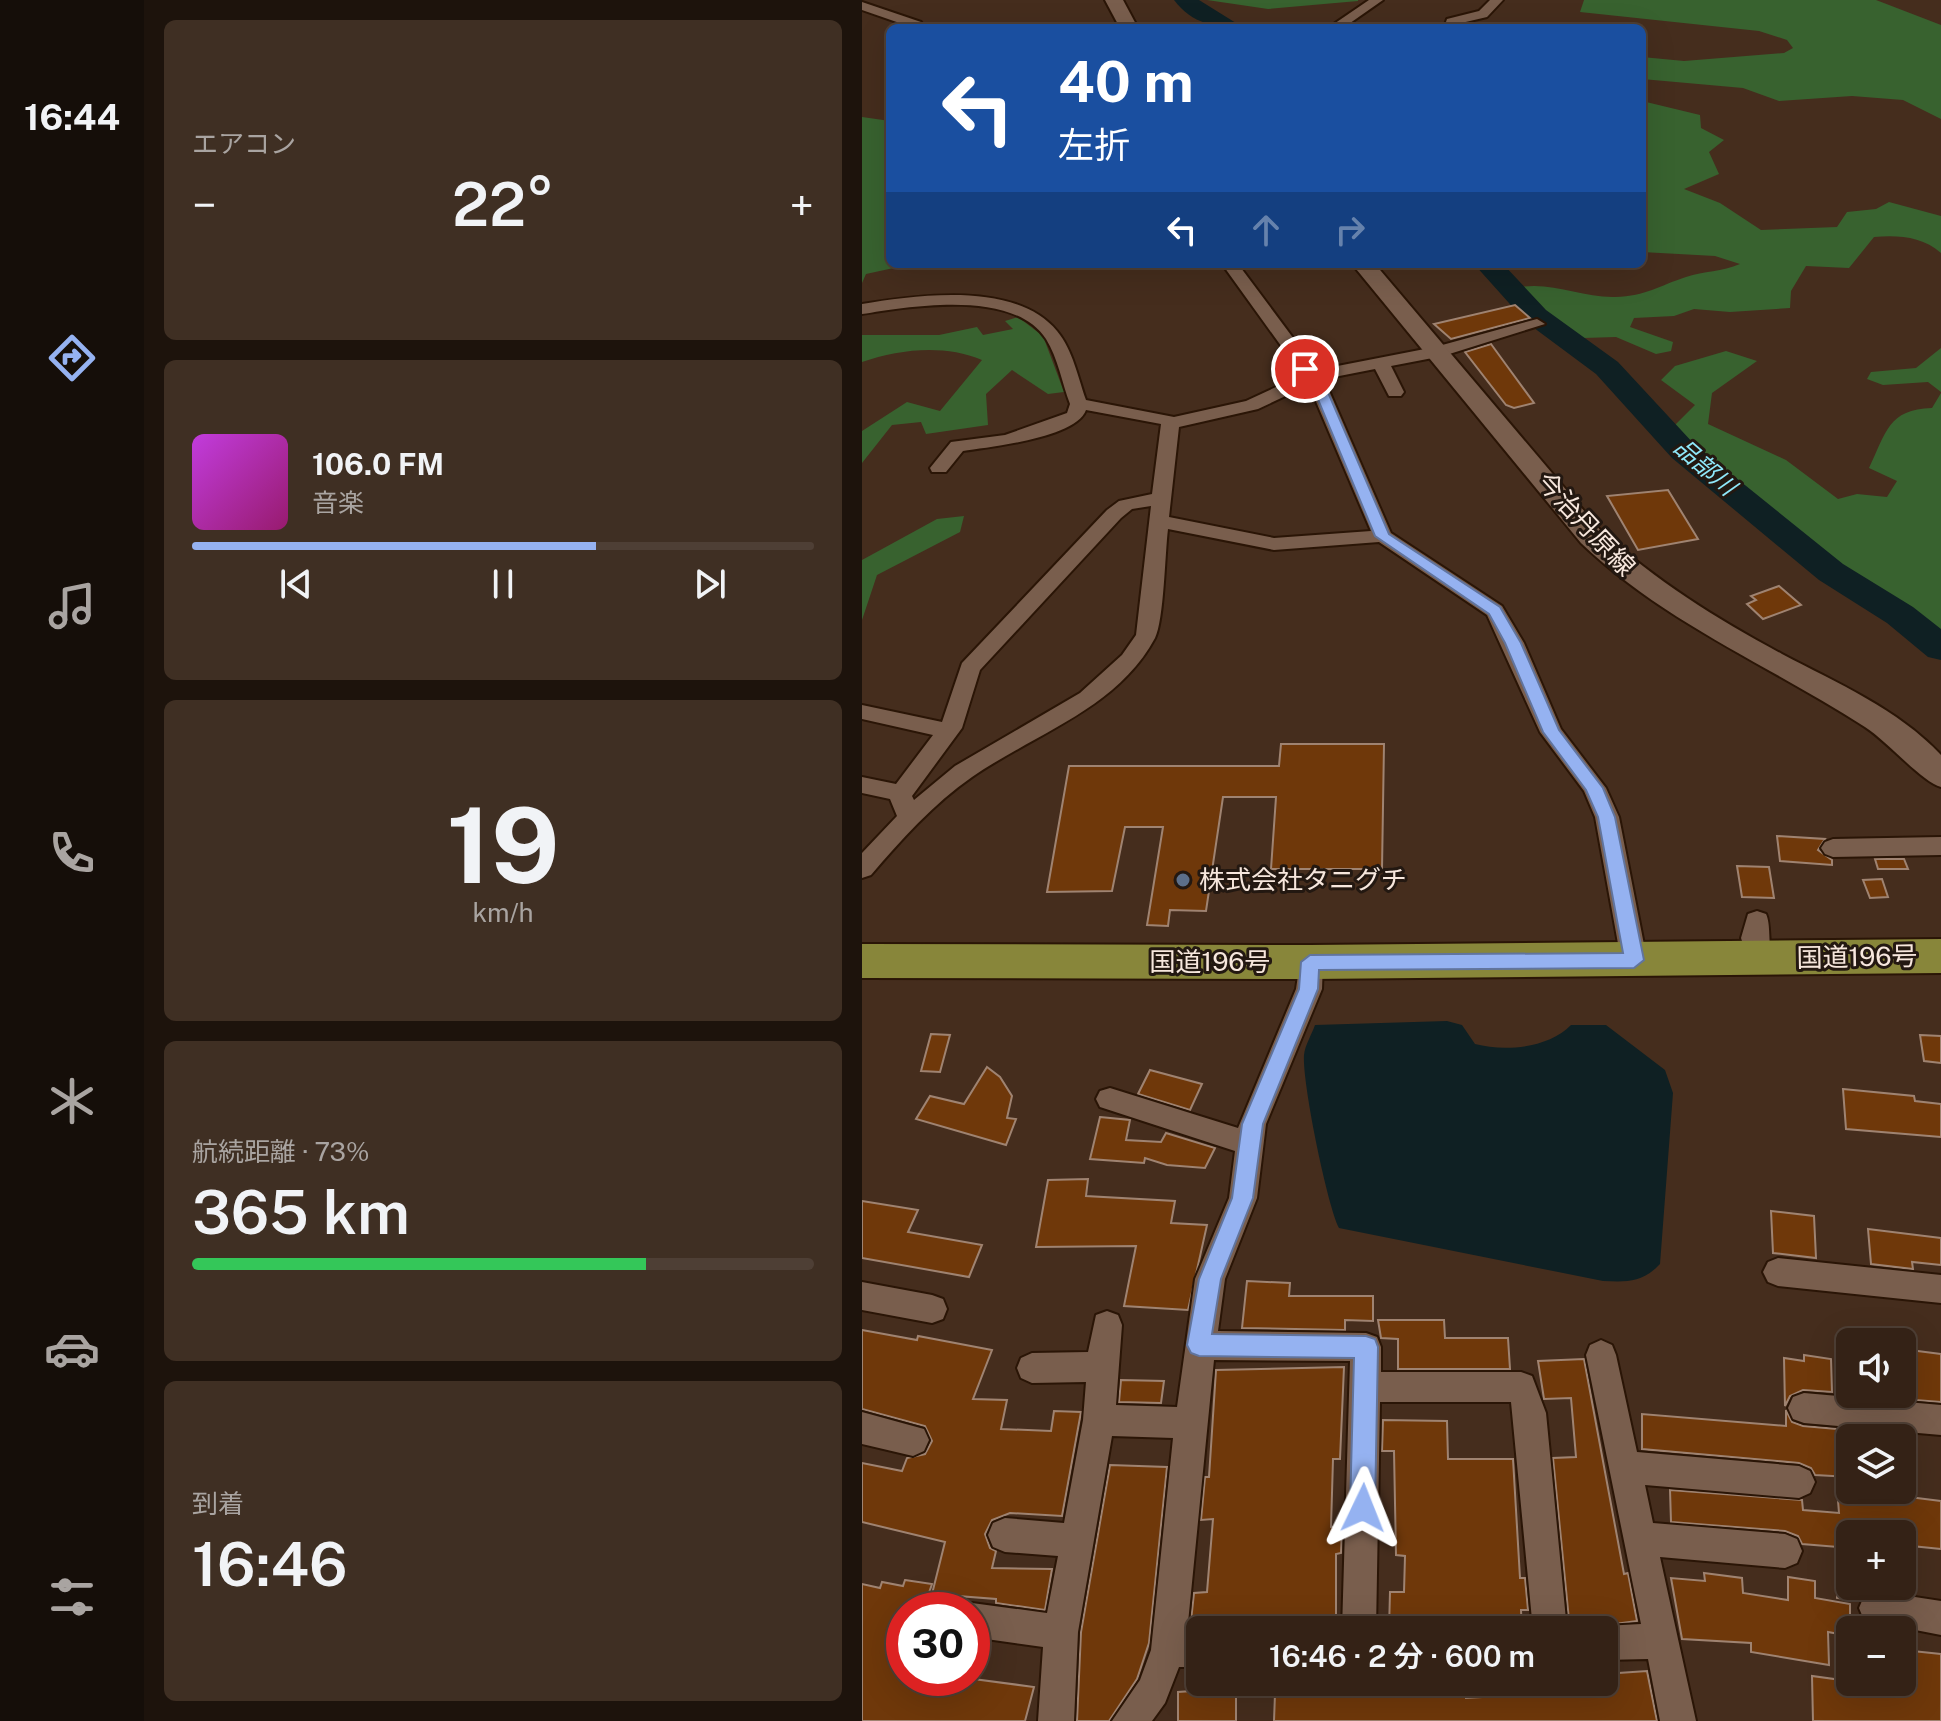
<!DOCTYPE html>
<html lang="ja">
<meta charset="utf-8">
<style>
body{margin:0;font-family:"Public Sans","Noto Sans JP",sans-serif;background:#3f2f23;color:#f1f3f6;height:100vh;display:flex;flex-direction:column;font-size:30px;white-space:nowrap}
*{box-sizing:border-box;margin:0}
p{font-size:26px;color:#a9a4a1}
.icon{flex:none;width:44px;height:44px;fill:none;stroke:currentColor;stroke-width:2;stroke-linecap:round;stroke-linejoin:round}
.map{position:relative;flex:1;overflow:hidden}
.drawer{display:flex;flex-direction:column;gap:20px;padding:20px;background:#1d130c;width:718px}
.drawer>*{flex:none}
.guide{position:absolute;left:24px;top:24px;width:760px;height:244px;border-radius:12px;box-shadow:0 8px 32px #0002,0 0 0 2px #4e3f35;background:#1a4fa0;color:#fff;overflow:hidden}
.buttons{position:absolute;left:974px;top:1328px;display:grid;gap:16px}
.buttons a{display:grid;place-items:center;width:80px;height:80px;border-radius:12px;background:#342216;box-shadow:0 8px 32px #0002,0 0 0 2px #4e3f35;font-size:40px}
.speed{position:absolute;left:24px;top:1592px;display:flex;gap:16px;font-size:40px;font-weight:700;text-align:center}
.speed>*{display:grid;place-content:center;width:104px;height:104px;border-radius:50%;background:#342216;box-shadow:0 8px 32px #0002,0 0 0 2px #4e3f35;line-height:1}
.speed .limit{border:12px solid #d22;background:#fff;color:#111}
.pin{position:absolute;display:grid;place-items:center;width:68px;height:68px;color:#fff;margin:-34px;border:4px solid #fff;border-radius:50%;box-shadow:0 2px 8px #0007}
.me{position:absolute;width:88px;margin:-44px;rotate:2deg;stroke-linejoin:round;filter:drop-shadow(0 0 6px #0008)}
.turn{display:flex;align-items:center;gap:28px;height:168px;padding:0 40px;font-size:36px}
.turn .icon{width:104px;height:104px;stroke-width:2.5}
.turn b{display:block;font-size:56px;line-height:68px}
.lanes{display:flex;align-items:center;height:76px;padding:0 40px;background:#0003;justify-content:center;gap:40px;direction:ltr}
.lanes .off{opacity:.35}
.big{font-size:60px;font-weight:600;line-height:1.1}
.drawer .card{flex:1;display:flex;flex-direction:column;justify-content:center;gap:12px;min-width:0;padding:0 28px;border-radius:12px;background:#3f2f23}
.drawer .dial{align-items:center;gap:0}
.dial b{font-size:104px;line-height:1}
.song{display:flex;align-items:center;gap:24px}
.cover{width:96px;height:96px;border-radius:12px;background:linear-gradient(135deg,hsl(290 70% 55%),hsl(320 70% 35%))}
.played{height:8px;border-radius:4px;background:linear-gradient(90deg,#95b2f1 65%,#4e3f35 65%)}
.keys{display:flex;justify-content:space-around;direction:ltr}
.heat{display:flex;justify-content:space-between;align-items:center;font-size:44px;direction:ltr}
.charge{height:12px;border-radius:6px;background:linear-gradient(90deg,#34c759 73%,#4e3f35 0)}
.trip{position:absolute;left:324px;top:1616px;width:432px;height:80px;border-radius:12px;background:#342216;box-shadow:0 8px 32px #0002,0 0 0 2px #4e3f35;font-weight:600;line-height:80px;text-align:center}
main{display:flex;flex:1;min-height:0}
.tabs{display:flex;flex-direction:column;width:144px;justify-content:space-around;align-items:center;background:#150e09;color:#a9a4a1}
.tabs .icon{width:56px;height:56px}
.tabs .selected{color:#95b2f1}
.tabs b{font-size:36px;color:#f1f3f6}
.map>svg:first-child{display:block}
.green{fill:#38622f}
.water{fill:#0f2023}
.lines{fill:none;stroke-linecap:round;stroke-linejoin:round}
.river{fill:#0f2023;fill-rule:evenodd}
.building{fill:#6f380a;stroke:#9f8371;stroke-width:2}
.minor-casing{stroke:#2a1506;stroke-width:4}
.secondary-casing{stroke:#2a1506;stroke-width:4}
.trunk-casing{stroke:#2a1506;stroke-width:4}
.minor{fill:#795e4d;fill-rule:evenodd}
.secondary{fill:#795e4d;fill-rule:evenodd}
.trunk{fill:#88863a;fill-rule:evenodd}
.route{fill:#95b2f1;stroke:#61749d;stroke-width:2}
.service-dot{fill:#5c6f8a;stroke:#231811;stroke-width:3}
.labels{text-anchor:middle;stroke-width:6;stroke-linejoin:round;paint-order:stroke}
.far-water-label{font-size:24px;font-style:italic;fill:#8fe8fa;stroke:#231811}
.street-label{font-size:26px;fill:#f7e7dd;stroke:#231811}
.poi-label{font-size:26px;fill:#f7e7dd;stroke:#231811;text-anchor:start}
</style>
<main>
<nav class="tabs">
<b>16:44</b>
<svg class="icon selected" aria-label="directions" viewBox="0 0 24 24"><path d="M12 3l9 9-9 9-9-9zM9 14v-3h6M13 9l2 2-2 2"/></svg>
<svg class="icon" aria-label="music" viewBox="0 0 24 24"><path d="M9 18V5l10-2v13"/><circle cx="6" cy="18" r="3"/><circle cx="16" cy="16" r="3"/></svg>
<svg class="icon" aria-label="phone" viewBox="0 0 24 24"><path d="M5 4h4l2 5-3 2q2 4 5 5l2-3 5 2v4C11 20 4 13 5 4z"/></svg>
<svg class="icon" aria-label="climate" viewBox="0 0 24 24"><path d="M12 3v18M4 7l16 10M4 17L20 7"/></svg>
<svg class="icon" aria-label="car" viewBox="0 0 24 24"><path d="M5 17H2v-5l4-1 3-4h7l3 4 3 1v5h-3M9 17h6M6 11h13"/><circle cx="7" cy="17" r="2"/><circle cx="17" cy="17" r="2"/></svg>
<svg class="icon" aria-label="filters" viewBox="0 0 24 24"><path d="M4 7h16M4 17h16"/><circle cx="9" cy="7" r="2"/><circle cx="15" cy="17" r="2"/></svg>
</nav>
<section class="drawer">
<div class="card"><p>エアコン</p>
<div class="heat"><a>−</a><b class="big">22°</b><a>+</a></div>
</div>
<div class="card">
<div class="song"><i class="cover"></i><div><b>106.0 FM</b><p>音楽</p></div></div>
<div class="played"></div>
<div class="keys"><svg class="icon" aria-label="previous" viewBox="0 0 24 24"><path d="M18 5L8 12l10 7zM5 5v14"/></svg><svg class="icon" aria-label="pause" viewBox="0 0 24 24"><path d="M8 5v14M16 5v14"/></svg><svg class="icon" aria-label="next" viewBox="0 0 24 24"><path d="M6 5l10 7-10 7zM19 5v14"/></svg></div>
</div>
<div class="card dial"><b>19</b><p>km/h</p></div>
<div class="card"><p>航続距離 · 73%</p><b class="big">365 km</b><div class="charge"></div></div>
<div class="card"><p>到着</p><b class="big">16:46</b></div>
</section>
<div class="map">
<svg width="1079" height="1721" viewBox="0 0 1079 1721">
<rect width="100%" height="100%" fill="#452d1d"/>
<!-- green -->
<g class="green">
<polygon points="345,0 496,0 496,1 406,9"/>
<polygon points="722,0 1014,0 1079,25 1079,119 1041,100 990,96 917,101 881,88 780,79 780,57 822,61 922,53 931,48 925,40 897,31 718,12"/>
<path d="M780,101L838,115L839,128L862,140L847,152L857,174L822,189L858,203L899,230L975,227L985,212L1014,209L1027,202L1079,216V253C1060,236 1035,235 1012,237L987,268L944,266L929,291L928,308L868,312L832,309L812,316L772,318L768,327L811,342L809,351L794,354L754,337L721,338L679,315L654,288C687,280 720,298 753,297C785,296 796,286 824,277C842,271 860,272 878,264L853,256L780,252Z"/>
<polygon points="0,117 28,121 28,264 50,264 4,274 0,283"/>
<path d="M156,317L181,336L202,392L186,394L150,370L124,394L126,425L64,434L59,422L30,425L0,463V431L45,402L78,411L120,360C82,344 38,349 0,362V335H77L115,327L121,335L151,329L143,321Z"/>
<polygon points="1079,348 1079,392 1066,382 1021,385 1005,379 1009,372 1054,368"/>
<path d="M864,351L895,361L850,393L846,424L924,460L976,499L995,494L1025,497L1035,481L1007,468C1024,433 1026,409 1070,408L1079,393V633L991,581L832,450L811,427L833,405L799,380L813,366Z"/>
<polygon points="102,516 98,532 15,575 0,620 0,560 75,519"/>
</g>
<!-- water -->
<path class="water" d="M585,1021L600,1025L613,1044C643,1052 687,1048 709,1025H744L803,1070L811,1093L798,1264C780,1283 765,1282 741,1281L477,1228C465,1204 440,1082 442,1055C443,1045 450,1034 453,1025Z"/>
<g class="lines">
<!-- river -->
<g class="river">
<path d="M312,0H337L382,28C354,28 330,24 312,0Z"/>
<polygon points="612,264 641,264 684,310 756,362 832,444 981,564 1051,607 1079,629 1079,660 1066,657 1025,623 957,580 810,458 734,374 664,322"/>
</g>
</g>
<!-- building -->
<g class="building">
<polygon points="653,305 668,318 589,339 572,324"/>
<polygon points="629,344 645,366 672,403 652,408 644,405 603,352"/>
<polygon points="806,490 836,539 776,550 745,496"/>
<polygon points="917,586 939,605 901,619 885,604 894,600 889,596"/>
<polygon points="419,744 522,744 520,869 409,869 414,797 361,797 344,911 308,910 306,926 285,925 301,827 263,827 250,891 185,892 207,766 417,766"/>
<polygon points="915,836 963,839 956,850 970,860 970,865 918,861"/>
<polygon points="1013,859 1042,859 1046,869 1016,869"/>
<polygon points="875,866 907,867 912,898 880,897"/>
<polygon points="1020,879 1026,897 1008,898 1001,880"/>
<polygon points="69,1034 88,1035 78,1072 59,1071"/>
<polygon points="1058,1035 1079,1036 1079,1063 1062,1061"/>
<polygon points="125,1067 138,1077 150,1096 145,1118 154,1119 144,1145 54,1119 68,1096 102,1104"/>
<polygon points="288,1070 340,1084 328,1110 276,1094"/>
<polygon points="981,1089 1052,1096 1053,1101 1079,1104 1079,1137 984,1129"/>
<polygon points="238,1117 268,1120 264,1140 299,1142 304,1133 353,1148 343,1168 305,1165 283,1158 282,1163 228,1159"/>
<polygon points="226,1179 224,1196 313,1201 309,1223 345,1225 326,1310 262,1306 274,1246 174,1247 186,1180"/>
<polygon points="0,1201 56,1210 46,1232 120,1245 107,1277 0,1258"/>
<polygon points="909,1211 952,1216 954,1258 911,1253"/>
<polygon points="1006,1229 1079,1238 1079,1265 1050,1262 1051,1269 1009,1264"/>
<polygon points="385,1281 428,1283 427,1296 511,1296 511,1321 483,1320 483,1330 380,1328"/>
<polygon points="516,1320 582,1320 583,1338 646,1338 648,1369 536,1369 536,1339 519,1338"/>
<polygon points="0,1330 55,1340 56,1336 130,1350 111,1399 145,1400 139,1429 189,1431 192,1411 219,1412 200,1516 148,1513 130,1520 123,1534 128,1548 134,1551 130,1568 190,1569 183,1610 134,1603 134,1599 70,1594 83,1542 0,1522 0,1463 40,1471 45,1458 63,1454 70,1441 63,1426 0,1409"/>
<polygon points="1040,1349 1079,1354 1079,1402 1040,1399"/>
<polygon points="942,1355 969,1359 970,1392 941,1390 928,1396 923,1406 922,1358 942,1361"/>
<polygon points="722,1359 762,1574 766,1573 775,1621 708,1630 691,1458 714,1457 709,1398 682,1399 676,1361"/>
<polygon points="482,1367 478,1459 471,1459 469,1527 480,1526 479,1553 474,1554 474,1630 328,1630 332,1593 345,1592 351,1519 339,1520 343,1477 347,1477 354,1370"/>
<polygon points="259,1380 302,1381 299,1403 257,1402"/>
<polygon points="924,1410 930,1422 941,1426 998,1431 998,1438 988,1438 988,1477 953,1475 949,1468 937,1463 780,1449 780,1414 924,1426"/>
<polygon points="521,1420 585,1421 586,1459 651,1459 658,1578 663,1578 666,1610 659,1610 660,1630 527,1630 528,1592 542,1592 543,1556 534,1555 532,1451 520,1451"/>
<polygon points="248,1465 305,1467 287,1643 275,1679 247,1721 215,1721 219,1632"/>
<polygon points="975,1488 1079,1501 1079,1549 1040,1545 1040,1534 988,1534 988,1548 940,1544 936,1536 923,1531 809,1522 808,1490 940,1500 941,1510 977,1513"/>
<polygon points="842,1573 880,1578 881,1593 926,1600 926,1577 953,1581 953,1598 988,1604 988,1636 966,1632 967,1665 889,1652 889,1643 820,1639 809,1578 843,1581"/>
<polygon points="43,1580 70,1584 61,1610 42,1610 42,1678 104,1678 172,1687 163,1721 0,1721 0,1584 18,1588 20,1582 41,1586"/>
<polygon points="976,1586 1051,1586 1052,1594 1013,1588 1001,1593 997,1601 975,1598"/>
<polygon points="1041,1650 1079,1654 1079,1721 951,1721 950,1676 1045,1689"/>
<polygon points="785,1671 795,1721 412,1721 413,1694 525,1693 524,1682 603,1682 604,1698 672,1694 671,1684 742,1682 742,1674"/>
<polygon points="374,1688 374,1721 316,1721 316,1692"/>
</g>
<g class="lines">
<!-- minor casing -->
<g class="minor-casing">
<g id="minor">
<polygon points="507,0 521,0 481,28 466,28"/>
<polygon points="628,0 641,0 625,17 595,24 594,28 582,28 585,19 617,11"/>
<polygon points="0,2 59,22 61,25 52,28 0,10"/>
<path d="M360,264H376L455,370L573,347L675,319L683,324L581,356L529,366L542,392L539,396H527L513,369L462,379L529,533L640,606L662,643L699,729L744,788L757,817L785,960L781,967L772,970L763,967L759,960L733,817L722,791L678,732L625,615L517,542L412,550L306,529C303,553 302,620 293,638C255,709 172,734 110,777C71,804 39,840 9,875L0,878V853L35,816L28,799L0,793V777L34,784L71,735L0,719V705L80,722L100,663L245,510L257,501L290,494L299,424L224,410C214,438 128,447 101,451L84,472H70L68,468L89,442L143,435L205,413L208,404C200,383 196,358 184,339C151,289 50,306 0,314V304C56,295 154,281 195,331C211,350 216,378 224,400L312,417L384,401L440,375ZM447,385L509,531L412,538L307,517L317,427L396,409ZM289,506L274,635L260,655L218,693L93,766L52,800L50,796L100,728L118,670L259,518L270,509Z"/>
<polygon points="1079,837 1079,855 971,857 963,854 959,848 963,842 971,839"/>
<path d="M895,911L904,914C909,924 906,945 910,959L906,966L897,969L888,966L879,938L886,914Z"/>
<polygon points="448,952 457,955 461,962 460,989 404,1124 395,1198 363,1279 356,1331 504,1333 515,1337 519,1347 519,1372 659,1372 670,1376 684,1413 705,1630 671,1630 649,1402 518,1402 514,1630 480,1630 488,1361 352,1360 325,1633 338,1633 338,1667 317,1667 303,1703 290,1721 250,1721 278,1680 289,1650 311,1438 250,1436 216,1632 212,1721 176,1721 181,1647 110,1637 110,1610 97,1610 110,1603 185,1613 196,1556 143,1552 131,1547 126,1535 131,1523 143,1518 202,1523 221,1420 224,1382 170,1383 159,1378 155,1368 159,1358 170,1353 226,1352 234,1315 245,1311 256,1315 260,1325 254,1405 315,1407 333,1279 367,1198 373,1151 238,1107 234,1099 238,1091 248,1088 376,1128 434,989 439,955"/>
<polygon points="916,1258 1079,1275 1079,1303 916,1286 906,1282 901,1272 906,1262"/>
<polygon points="0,1282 70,1295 81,1299 85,1309 81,1319 70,1323 0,1310"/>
<polygon points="739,1340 750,1345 754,1355 775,1452 937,1466 948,1471 953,1482 948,1493 937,1498 783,1485 791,1523 923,1534 935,1539 940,1551 935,1563 923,1568 798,1557 834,1721 798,1721 786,1659 742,1660 742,1630 732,1630 742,1626 779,1624 724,1355 728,1345"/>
<polygon points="942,1393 1079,1405 1079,1435 942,1423 931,1419 926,1408 931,1397"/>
<polygon points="0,1412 62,1429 67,1440 62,1451 51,1456 0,1444"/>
<polygon points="1014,1591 1079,1601 1079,1635 1002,1620 997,1608 1002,1596"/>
</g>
</g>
<!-- secondary casing -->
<g class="secondary-casing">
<g id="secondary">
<polygon points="243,0 261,0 276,28 258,28"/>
<path d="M490,264H513L739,531C794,581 855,619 920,654C975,683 1036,709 1079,755V787C1060,782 1025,741 1003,727C907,665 803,623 719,543Z"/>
</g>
</g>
<!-- trunk casing -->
<g class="trunk-casing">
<polygon id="trunk" points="1079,939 1079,973 448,979 0,978 0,944 448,945"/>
</g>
<!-- minor -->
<use href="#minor" class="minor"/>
<!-- secondary -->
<use href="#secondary" class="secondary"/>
<!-- trunk -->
<use href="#trunk" class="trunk"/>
</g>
<!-- route -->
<polygon class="route" points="438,367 447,367 459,376 527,534 638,607 659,643 697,730 741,788 753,817 782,960 772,968 457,970 456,989 401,1124 391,1198 359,1279 350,1334 504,1336 513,1339 516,1347 513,1508 509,1517 501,1521 492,1517 488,1508 492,1358 337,1356 329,1353 325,1345 337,1279 370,1198 380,1124 437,989 439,962 448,955 761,953 736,817 724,790 681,732 643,643 627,614 513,536 447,378 438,372"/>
<!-- markers -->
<circle class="service-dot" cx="321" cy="880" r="8"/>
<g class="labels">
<!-- far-water labels -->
<g class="far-water-label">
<text transform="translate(843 467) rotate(41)" y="8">品部川</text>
</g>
<!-- street labels -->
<g class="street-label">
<text transform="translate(724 524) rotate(47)" y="9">今治丹原線</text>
<text transform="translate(995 957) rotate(-1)" y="9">国道196号</text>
<text x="348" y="971">国道196号</text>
</g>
<!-- poi labels -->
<g class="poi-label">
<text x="337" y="889">株式会社タニグチ</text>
</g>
</g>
</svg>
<div class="buttons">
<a><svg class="icon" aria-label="sound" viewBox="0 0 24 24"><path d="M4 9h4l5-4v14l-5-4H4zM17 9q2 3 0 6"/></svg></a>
<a><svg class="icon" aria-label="layers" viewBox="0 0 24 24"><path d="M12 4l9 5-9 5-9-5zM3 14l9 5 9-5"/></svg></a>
<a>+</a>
<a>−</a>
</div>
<div class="speed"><div class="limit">30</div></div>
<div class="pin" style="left:443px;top:369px;background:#d93025"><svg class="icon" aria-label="arrive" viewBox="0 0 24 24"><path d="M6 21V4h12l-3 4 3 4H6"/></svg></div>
<svg class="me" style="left:501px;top:1508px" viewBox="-20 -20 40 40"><path d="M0-17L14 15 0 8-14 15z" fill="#95b2f1" stroke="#fff" stroke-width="4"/></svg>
<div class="trip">16:46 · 2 分 · 600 m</div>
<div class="guide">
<div class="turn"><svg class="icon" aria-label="left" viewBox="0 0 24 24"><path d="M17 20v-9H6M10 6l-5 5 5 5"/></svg><div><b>40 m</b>左折</div></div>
<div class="lanes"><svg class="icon" aria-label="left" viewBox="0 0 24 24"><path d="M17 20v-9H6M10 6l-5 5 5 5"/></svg><svg class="icon off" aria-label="ahead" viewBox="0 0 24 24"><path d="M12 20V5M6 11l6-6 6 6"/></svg><svg class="icon off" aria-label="right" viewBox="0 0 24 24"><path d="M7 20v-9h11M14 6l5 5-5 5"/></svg></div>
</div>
</div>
</main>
